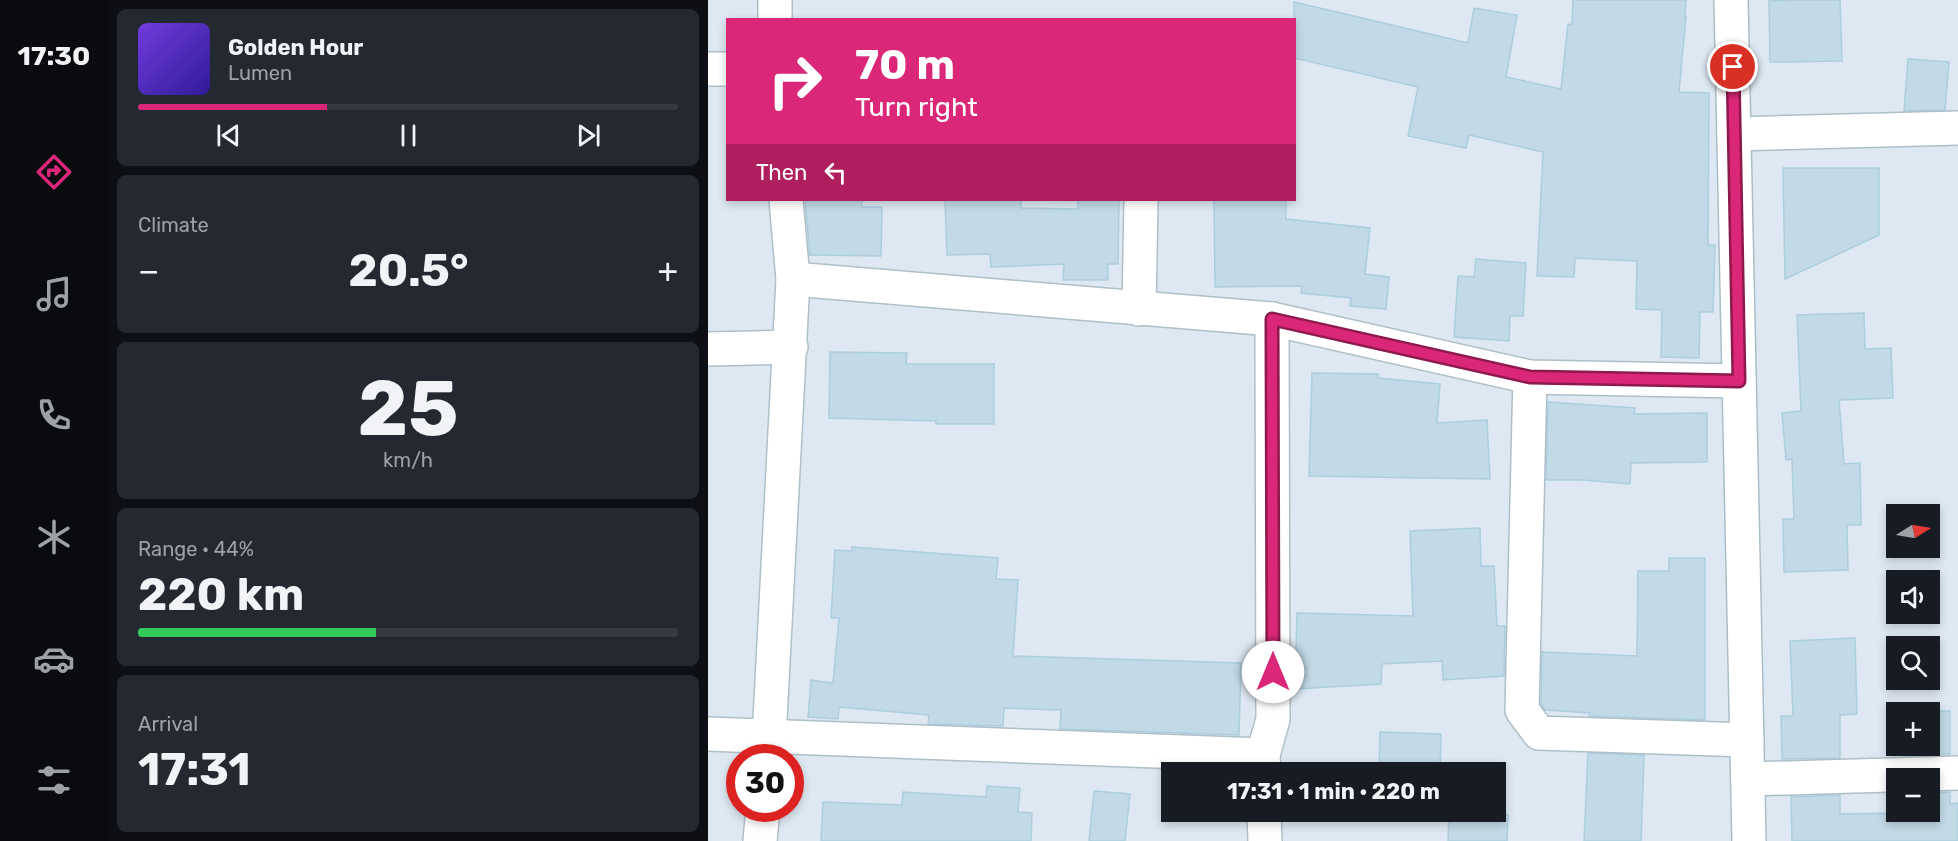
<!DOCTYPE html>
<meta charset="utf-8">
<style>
body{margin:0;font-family:Rubik,sans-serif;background:#242831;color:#f1f3f6;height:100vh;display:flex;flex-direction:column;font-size:22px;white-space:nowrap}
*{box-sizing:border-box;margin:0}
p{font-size:20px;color:#9ea1a6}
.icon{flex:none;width:33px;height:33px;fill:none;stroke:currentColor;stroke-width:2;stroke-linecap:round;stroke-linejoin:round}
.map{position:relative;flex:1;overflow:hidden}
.panel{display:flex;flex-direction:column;gap:9px;padding:9px;background:#0d0f14;width:600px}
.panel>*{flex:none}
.top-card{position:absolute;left:18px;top:18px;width:570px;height:183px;border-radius:0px;box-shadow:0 3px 9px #0003;background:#db2777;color:#fff;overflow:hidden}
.needle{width:39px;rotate:79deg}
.fabs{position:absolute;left:1178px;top:504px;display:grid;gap:12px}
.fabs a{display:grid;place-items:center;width:54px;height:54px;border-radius:0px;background:#171b24;box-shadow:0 3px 9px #0003;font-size:30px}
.speed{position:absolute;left:18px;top:744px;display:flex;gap:12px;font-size:30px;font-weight:700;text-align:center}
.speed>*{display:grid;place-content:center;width:78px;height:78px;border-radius:50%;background:#171b24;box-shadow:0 3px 9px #0003;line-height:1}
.speed .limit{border:9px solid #d22;background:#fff;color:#111}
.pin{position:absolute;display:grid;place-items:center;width:51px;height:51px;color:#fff;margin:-26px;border:3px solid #fff;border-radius:50%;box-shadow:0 2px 6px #0007}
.me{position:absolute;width:66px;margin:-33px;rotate:0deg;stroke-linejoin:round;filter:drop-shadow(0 0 4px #0008)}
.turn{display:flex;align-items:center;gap:21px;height:126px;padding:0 30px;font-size:27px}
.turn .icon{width:78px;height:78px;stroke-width:2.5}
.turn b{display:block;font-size:42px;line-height:51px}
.then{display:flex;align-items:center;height:57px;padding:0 30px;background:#0003;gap:12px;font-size:22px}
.big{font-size:45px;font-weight:700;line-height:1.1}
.panel .card{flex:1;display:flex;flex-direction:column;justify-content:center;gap:9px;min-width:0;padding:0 21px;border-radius:9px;background:#242831}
.panel .dial{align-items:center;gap:0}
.dial b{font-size:78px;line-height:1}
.song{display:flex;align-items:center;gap:18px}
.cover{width:72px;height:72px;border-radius:9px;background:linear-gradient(135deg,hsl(260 70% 55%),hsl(250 70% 35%))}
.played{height:6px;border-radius:3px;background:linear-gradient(90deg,#db2777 35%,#363941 35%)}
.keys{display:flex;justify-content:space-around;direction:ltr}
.heat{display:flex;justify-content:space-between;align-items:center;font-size:33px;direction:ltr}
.charge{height:9px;border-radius:4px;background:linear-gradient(90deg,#34c759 44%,#363941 0)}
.trip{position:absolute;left:453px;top:762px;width:345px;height:60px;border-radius:0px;background:#171b24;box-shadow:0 3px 9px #0003;font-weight:700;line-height:60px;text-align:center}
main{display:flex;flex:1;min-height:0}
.dock{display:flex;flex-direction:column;width:108px;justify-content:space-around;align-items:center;background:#090b0e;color:#9ea1a6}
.dock .icon{width:42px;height:42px}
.dock .on{color:#db2777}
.dock b{font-size:27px;color:#f1f3f6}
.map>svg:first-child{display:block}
.residential{fill:#dde8f2;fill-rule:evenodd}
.building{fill:#c2dae6;stroke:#abcede;stroke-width:1.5;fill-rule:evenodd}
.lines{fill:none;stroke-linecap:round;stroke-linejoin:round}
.street-casing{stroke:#afbfc8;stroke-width:36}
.secondary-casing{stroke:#abbec8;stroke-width:36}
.street{stroke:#fff;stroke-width:33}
.secondary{stroke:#fff;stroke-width:33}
.route-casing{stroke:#8e194d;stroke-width:15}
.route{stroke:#db2777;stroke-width:10}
</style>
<main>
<nav class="dock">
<b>17:30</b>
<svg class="icon on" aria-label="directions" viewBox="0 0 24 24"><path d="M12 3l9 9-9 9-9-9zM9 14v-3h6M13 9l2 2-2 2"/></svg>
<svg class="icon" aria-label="music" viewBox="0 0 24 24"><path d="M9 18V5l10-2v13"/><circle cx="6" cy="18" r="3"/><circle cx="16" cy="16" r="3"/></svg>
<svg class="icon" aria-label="phone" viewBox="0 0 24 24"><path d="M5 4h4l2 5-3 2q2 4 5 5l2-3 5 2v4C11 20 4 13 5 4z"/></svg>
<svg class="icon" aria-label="climate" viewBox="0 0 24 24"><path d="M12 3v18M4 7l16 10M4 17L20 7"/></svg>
<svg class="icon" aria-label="car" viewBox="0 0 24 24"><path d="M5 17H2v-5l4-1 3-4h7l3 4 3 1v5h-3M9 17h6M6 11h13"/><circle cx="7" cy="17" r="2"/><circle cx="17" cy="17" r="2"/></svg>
<svg class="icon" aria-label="filters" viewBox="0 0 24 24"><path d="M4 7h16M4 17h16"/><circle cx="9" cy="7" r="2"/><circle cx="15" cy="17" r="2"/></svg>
</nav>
<section class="panel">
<div class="card">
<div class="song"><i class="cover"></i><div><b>Golden Hour</b><p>Lumen</p></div></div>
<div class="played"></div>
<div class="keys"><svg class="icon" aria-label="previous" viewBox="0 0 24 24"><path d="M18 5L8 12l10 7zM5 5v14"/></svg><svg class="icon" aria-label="pause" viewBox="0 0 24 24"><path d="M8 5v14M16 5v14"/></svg><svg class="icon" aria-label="next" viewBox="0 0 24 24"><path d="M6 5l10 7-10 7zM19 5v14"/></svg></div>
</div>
<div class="card"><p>Climate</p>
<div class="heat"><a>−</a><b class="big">20.5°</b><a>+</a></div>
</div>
<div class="card dial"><b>25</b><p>km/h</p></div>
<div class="card"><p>Range · 44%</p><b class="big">220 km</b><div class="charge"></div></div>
<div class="card"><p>Arrival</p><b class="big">17:31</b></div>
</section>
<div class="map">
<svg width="1250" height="841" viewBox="0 0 1250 841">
<rect width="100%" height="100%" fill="#eef4fb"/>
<!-- residential -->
<path class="residential" d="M0,0H1250V841H0ZM20,20H586V200H20ZM1188,514H1221V548H1188ZM1188,580H1221V614H1188ZM1188,646H1221V680H1188ZM1188,712H1221V746H1188ZM32,758H82V808H32ZM464,772H788V812H464ZM1188,778H1221V812H1188Z"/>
<!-- building -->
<g class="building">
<polygon points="865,0 978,0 977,17 978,17 971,92 1001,93 1000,245 1007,245 1005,312 992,312 991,358 953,357 954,310 928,309 929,261 867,258 866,277 829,276 835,152 761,135 758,148 700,136 710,87 586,58 586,2 760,43 766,8 809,15 798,77 853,89 860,24 864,25"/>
<polygon points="1088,0 1132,0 1134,61 1062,62 1061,1"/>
<polygon points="1200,59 1241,62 1237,110 1196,111"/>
<polygon points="1075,168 1171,168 1171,235 1077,279"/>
<polygon points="97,200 154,200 154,207 174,207 173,256 102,255"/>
<polygon points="237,200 313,200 313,208 370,209 370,200 411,200 410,264 400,264 400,280 355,280 356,264 283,267 282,254 239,255"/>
<polygon points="506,200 578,200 578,219 662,228 657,274 681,277 678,309 642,306 643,298 593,293 594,286 507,287"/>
<polygon points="768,259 818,263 815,316 802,316 801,341 746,337 750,276 766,277"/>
<polygon points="1156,313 1157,349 1183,348 1185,398 1131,400 1136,464 1152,463 1153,525 1139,525 1140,570 1076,572 1075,519 1086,519 1084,459 1078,460 1074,413 1093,411 1089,315"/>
<polygon points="122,352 199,353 198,364 286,364 286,424 228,424 228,421 121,418"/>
<polygon points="604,373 670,374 670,378 732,384 729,423 779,420 782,479 601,476"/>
<polygon points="840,402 927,408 926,414 999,413 999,462 923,463 922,484 875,480 838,480"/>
<polygon points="772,528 773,566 786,566 789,626 797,626 796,676 735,680 734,661 674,664 673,684 587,689 589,613 705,616 702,531"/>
<polygon points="144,547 290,558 288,579 310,580 305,656 533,663 531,735 352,729 353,710 296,708 295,726 220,724 221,715 131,707 130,719 100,717 103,680 125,683 131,618 123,618 127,550 144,551"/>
<polygon points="961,558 997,558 997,720 881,716 882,713 837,710 833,704 834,652 929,656 930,571 961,571"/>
<polygon points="1147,638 1149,714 1132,715 1132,758 1074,759 1073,716 1085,716 1082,641"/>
<path d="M1187,711H1242V754L1196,756V753H1187ZM1188,712H1221V746H1188Z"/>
<polygon points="672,732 733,734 732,772 671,772"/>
<polygon points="880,753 936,755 933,841 876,841"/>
<polygon points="279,786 312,788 310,812 324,813 323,841 113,841 115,802 194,805 195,792 278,797"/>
<polygon points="386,791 422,794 417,841 381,841"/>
<polygon points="1242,792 1242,804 1250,803 1250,841 1084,841 1083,797 1132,795 1132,814 1196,813 1221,812 1221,793"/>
<polygon points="741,812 800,815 799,841 740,841"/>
</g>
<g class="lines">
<!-- street casing -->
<g class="street-casing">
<g id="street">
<polyline points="67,20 67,0"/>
<polyline points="0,69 20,69"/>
<polyline points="1026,134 1250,128"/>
<polyline points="85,279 564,319 822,377 1031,381"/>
<polyline points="431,309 433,200"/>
<polyline points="0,349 83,347"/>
<polyline points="822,377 814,710 831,733 1039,740"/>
<polyline points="0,734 555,755"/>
<polyline points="60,758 85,279 78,200"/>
<polyline points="556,772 555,755 565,719 564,319"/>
<polyline points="1040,779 1250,773"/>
<polyline points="556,812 557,841"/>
<polyline points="52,841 55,808"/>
</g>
</g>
<!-- secondary casing -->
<g class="secondary-casing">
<polyline id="secondary" points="1023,0 1041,841"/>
</g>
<!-- street -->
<use href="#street" class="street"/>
<!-- secondary -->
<use href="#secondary" class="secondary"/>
</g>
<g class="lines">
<!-- route casing -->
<g class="route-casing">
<polyline id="route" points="565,672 564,319 822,377 1031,381 1025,67"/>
</g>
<!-- route -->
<use href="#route" class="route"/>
</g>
</svg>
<div class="fabs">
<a><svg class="needle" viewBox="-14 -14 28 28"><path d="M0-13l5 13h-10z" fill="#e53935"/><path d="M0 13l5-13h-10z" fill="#9ea1a6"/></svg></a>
<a><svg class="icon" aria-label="sound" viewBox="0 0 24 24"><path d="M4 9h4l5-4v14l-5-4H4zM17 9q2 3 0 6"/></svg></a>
<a><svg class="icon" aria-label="search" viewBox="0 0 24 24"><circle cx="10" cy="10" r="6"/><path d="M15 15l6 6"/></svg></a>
<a>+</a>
<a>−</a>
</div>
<div class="speed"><div class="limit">30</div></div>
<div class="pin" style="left:1025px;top:67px;background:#d93025"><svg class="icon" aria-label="arrive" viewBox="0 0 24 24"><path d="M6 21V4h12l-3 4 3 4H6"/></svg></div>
<svg class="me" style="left:565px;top:672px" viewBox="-20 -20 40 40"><circle r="19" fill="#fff"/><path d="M0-13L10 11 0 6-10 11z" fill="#db2777"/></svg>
<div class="trip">17:31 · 1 min · 220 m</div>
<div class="top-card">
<div class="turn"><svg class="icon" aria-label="right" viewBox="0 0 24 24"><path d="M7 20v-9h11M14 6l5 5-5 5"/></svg><div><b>70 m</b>Turn right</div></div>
<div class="then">Then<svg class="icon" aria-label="left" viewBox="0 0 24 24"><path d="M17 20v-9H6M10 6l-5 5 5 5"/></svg></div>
</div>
</div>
</main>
